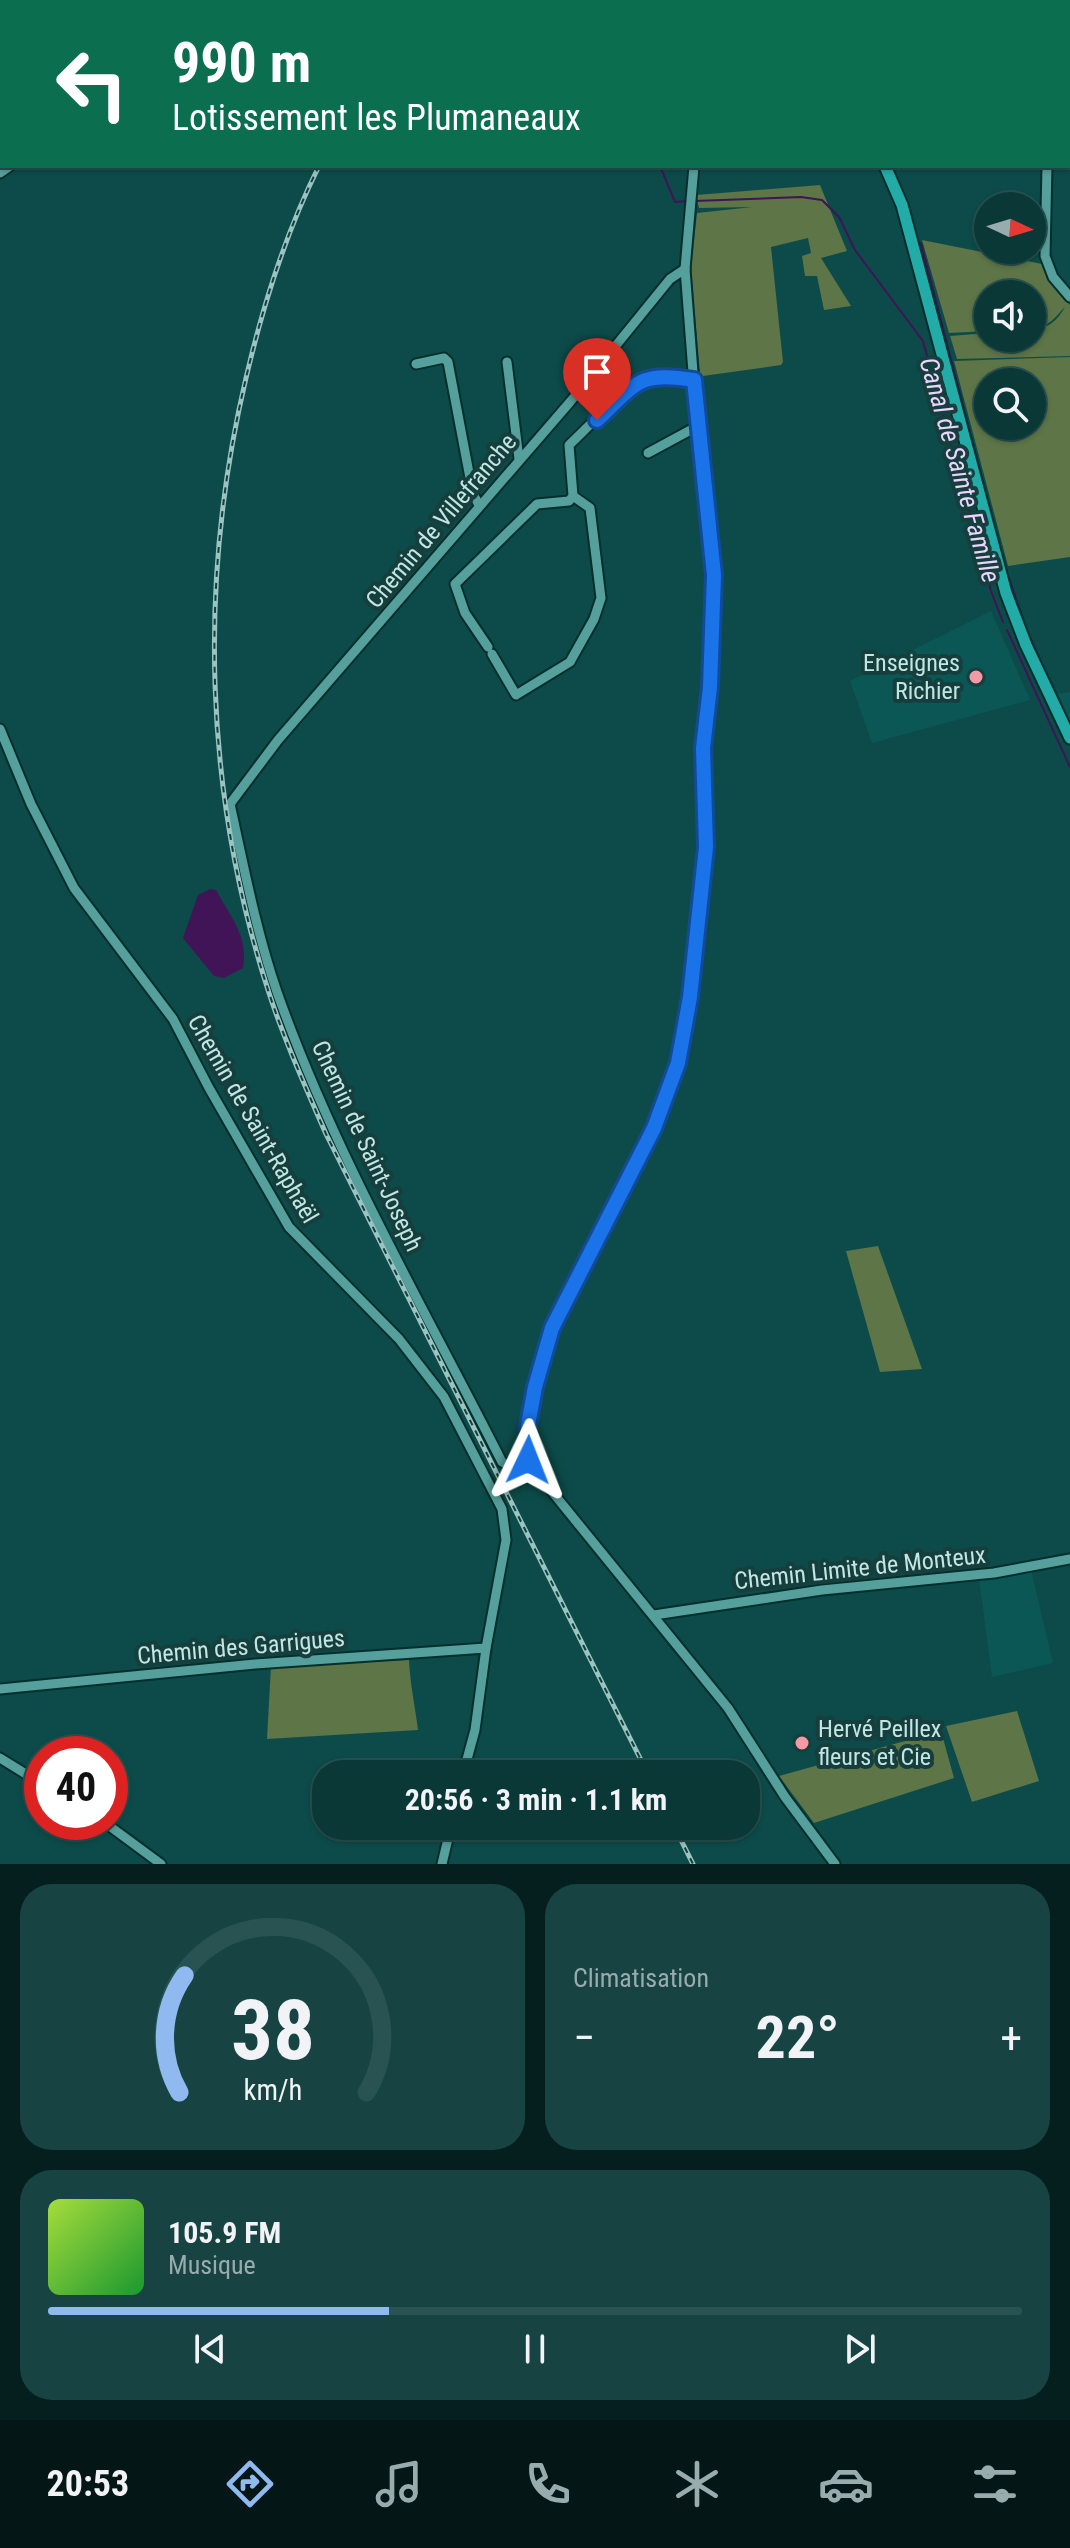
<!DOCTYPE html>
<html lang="fr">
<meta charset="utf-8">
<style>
body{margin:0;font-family:"Roboto Condensed",sans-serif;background:#174342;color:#f1f3f6;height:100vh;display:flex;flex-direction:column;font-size:30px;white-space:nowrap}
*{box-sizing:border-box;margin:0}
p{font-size:26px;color:#99acad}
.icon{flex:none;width:44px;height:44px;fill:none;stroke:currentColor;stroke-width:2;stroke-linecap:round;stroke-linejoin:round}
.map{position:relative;height:1864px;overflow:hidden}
.sheet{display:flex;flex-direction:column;gap:20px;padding:20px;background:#051f1e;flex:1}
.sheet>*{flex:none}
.guide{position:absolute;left:0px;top:0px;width:1070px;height:168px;box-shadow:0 2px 6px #0004,0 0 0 2px #295252;background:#0b6e4f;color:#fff;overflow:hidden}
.needle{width:52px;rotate:94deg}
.tools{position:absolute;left:974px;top:192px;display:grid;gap:16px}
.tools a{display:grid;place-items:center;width:72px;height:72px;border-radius:50%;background:#093837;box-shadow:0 2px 6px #0004,0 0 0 2px #295252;font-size:40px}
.speed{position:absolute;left:24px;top:1736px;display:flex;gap:16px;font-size:40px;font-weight:700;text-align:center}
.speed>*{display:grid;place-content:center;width:104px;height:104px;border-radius:50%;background:#093837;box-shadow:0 2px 6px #0004,0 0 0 2px #295252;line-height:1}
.speed .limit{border:12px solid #d22;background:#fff;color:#111}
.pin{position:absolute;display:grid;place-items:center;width:68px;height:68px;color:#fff;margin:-82px -34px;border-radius:50% 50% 50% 0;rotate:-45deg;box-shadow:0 0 8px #0007}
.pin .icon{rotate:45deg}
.me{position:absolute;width:88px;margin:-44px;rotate:2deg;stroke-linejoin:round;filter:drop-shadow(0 0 6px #0008)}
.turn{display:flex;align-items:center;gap:28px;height:168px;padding:0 40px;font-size:36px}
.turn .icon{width:104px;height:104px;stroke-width:2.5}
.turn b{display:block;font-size:56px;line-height:68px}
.big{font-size:60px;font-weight:700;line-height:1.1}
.sheet .tile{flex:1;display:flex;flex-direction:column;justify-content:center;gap:12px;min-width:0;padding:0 28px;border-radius:32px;background:#174342}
.sheet .dial{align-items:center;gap:0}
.dial svg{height:208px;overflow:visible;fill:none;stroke:#295252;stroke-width:7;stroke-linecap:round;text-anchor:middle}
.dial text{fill:#f1f3f6;stroke:none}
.song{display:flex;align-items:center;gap:24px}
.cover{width:96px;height:96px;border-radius:12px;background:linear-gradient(135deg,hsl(80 70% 55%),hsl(130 70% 35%))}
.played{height:8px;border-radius:4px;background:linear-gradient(90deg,#90b9f0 35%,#295252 35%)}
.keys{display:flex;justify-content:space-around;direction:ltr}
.heat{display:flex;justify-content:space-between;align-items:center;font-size:44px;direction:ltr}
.sheet .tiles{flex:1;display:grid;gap:20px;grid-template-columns:1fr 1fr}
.tile:last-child{grid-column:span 2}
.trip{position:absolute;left:312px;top:1760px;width:448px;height:80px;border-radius:32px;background:#093837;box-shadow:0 2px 6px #0004,0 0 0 2px #295252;font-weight:700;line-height:80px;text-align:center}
.menu{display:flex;height:128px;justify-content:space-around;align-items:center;background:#041616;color:#99acad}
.menu .icon{width:56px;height:56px}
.menu .active{color:#90b9f0}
.menu b{font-size:36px;color:#f1f3f6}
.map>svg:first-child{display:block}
.built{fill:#0b5755}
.green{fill:#5d7547;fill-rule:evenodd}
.water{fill:#401457}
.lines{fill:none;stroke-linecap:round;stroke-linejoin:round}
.stream{stroke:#401457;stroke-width:2}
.minor-casing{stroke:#042f2d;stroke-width:13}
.major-casing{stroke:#042f2d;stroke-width:15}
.minor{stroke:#55a09c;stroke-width:9}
.major{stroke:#23aca7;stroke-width:11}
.rail-casing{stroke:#9ac4c1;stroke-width:5}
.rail{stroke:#163e3d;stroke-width:2;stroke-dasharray:6;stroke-linecap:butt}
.route-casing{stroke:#114b97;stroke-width:20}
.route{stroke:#1a73e8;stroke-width:14}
.poi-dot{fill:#f49aa6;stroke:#163e3d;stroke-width:3}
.labels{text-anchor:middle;stroke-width:8;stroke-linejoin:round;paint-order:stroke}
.street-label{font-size:24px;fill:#c2e6e3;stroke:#163e3d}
.poi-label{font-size:24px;fill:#c2e6e3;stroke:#163e3d;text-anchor:end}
.water-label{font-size:26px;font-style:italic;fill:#ecd5fd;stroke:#163e3d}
</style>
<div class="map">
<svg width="1070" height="1864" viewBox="0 0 1070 1864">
<rect width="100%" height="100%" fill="#0c4b49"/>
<!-- built -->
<g class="built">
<polygon points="991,611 1030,700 872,743 850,681"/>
<polygon points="1070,692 1070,725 1055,694"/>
<polygon points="1031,1570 1053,1663 992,1677 979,1578"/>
</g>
<!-- green -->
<g class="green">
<polygon points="820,185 847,251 821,258 851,306 824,310 817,276 805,276 802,256 811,253 808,238 771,247 783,362 781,365 703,376 700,374 691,268 697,213 752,207 699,208 696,195"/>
<path d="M922,240L1042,264L1052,284L1070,305V356L957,359L950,336L988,333V338H1032V329C1049,328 1056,322 1065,307C1054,318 1050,327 1032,328V294H988V331L949,333Z"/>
<path d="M1070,357V557L1008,566L954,361ZM988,382H1032V426H988Z"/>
<polygon points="878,1246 922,1369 880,1372 846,1251"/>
<path d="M409,1660C410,1684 415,1705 418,1730L267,1739L271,1666Z"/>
<polygon points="1017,1711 1039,1781 972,1802 946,1726"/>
<polygon points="941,1731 954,1778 814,1823 779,1776"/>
</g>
<!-- water -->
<path class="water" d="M210,889L216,890C230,916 249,937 243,968L224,978L214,976L183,938L198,895Z"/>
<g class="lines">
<!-- stream -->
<g class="stream">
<polyline points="594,0 594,2"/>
<polyline points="660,166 675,202 688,201"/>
<polyline points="694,201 801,197 822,200 839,217 855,250 923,341 991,591 1003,622"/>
<polyline points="921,243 1005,568"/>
<polyline points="1009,578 1023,619"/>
<polyline points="1025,626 1054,691"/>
<polyline points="1007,630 1070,767"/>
</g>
<!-- minor casing -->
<g class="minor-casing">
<g id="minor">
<polyline points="270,2 275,0"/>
<polyline points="705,2 705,0"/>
<polyline points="1068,55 1070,49"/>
<polyline points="694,166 685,269 694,385 714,575 710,687 703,748 706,847 697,949 678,1063 654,1128 552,1328 535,1387 528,1425 526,1454 532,1467 728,1708 785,1797 835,1864"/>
<polyline points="1047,166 1045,256 1053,277 1070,297"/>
<polyline points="0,173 10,166"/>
<polyline points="507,362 519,459"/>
<polyline points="416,364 444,358 448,362 473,494 479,505"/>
<polyline points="648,453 698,426"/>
<path d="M488,647L465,613L455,584L537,504L569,501L573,496L569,445C589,427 626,384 651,377C665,373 680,377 694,380"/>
<polyline points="492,654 516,695 570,662 594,619 601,598 590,508 573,496"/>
<polyline points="0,729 31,804 74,888 173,1019 209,1088 289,1227 399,1339 444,1397 502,1509 506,1540 486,1648 475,1730 463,1774"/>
<path d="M528,1460L510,1466L502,1462C424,1308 335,1156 277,992C256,931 244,867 230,804L278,740L570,402L670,279L685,269"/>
<polyline points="654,1615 822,1590 994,1573 1070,1559"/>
<polyline points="0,1689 255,1664 486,1648"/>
<polyline points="0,1758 42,1784"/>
<polyline points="104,1822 161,1864"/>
<polyline points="442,1864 451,1826"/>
</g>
</g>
<!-- major casing -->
<g class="major-casing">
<g id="major">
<polyline points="802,0 803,2"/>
<polyline points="885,166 902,205 1006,593 1026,645 1070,738"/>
</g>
</g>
<!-- minor -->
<use href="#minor" class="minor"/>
<!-- major -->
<use href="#major" class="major"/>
<!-- rail casing -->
<g class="rail-casing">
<g id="rail">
<polyline points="412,2 414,0"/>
<path d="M319,166C286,232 263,305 246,378C198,581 204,794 269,993C285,1042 306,1088 326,1134L648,1774"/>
<polyline points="674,1826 693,1864"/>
</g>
</g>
<!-- rail -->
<use href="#rail" class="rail"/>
</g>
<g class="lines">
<!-- route casing -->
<g class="route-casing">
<path id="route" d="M528,1460V1425L535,1387L552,1328L654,1128L678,1063L690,997L706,847L703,748L710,687L714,575L694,380C639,371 636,383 597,420"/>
</g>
<!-- route -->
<use href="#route" class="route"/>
</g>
<!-- markers -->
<g class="poi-dot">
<circle cx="976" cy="677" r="8"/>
<circle cx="802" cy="1743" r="8"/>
</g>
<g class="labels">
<!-- street labels -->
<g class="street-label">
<text transform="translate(441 521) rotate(-50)" y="8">Chemin de Villefranche</text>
<text transform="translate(253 1119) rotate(60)" y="8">Chemin de Saint-Raphaël</text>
<text transform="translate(367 1146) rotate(65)" y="8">Chemin de Saint-Joseph</text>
<text transform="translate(860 1568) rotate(-6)" y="8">Chemin Limite de Monteux</text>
<text transform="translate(241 1647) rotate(-5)" y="8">Chemin des Garrigues</text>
</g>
<!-- poi labels -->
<g class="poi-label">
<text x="960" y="671">Enseignes<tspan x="960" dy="28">Richier</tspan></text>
<text x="818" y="1737" text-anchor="start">Hervé Peillex<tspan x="818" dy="28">fleurs et Cie</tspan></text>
</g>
<!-- water labels -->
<g class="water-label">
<text transform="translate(960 470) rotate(74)" y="9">Canal de Sainte Famille</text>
</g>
</g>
</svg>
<div class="tools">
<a><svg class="needle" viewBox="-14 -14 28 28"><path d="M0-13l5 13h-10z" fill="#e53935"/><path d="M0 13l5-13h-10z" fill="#99acad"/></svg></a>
<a><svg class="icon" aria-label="sound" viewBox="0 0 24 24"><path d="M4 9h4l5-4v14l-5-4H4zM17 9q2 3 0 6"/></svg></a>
<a><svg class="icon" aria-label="search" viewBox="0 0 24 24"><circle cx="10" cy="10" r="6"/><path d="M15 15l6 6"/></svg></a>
</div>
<div class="speed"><div class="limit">40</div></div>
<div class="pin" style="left:597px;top:420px;background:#d93025"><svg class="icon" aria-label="arrive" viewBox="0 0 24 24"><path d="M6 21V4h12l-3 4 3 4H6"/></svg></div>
<svg class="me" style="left:528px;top:1460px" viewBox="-20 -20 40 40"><path d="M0-17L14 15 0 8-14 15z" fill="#1a73e8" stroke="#fff" stroke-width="4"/></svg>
<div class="trip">20:56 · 3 min · 1.1 km</div>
<div class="guide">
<div class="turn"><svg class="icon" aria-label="left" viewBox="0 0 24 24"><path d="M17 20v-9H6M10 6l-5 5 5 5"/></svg><div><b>990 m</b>Lotissement les Plumaneaux</div></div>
</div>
</div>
<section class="sheet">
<div class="tiles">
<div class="tile dial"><svg viewBox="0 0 100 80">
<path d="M14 69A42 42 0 1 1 86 69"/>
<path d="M14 69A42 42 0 0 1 16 24" stroke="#90b9f0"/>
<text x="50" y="56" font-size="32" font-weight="700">38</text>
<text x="50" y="72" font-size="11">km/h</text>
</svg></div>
<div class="tile"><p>Climatisation</p>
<div class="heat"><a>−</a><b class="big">22°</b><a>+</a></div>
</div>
<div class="tile">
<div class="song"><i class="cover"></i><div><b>105.9 FM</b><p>Musique</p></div></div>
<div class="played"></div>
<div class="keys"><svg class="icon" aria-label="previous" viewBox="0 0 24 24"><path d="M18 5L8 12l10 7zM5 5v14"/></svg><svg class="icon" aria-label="pause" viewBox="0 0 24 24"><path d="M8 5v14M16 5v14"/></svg><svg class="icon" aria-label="next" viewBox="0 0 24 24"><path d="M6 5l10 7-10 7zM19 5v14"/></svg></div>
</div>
</div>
</section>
<nav class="menu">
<b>20:53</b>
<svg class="icon active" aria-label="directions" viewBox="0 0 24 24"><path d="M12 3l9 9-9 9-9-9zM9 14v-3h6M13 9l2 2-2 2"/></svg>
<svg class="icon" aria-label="music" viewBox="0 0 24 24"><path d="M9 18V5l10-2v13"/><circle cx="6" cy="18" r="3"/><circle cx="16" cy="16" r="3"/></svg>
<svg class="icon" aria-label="phone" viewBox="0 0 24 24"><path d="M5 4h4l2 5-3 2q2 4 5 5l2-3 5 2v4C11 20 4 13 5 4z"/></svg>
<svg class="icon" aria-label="climate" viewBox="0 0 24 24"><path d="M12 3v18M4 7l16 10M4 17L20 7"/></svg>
<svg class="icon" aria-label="car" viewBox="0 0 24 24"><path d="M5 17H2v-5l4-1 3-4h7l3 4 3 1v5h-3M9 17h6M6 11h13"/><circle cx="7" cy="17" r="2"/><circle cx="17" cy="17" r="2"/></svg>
<svg class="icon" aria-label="filters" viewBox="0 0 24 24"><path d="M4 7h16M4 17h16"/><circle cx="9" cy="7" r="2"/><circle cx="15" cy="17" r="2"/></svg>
</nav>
